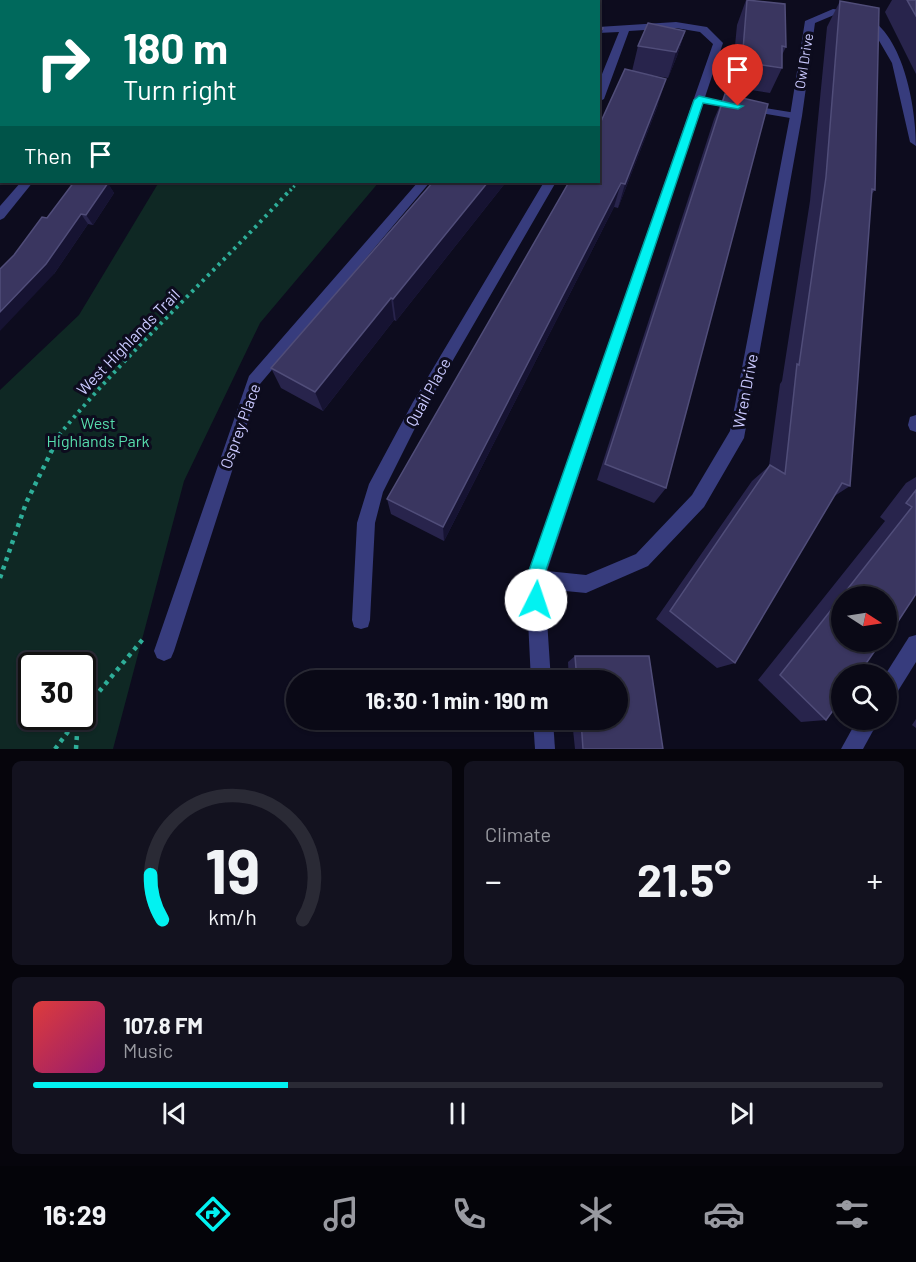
<!DOCTYPE html>
<meta charset="utf-8">
<style>
body{margin:0;font-family:Barlow,sans-serif;background:#13121f;color:#f1f3f6;height:100vh;display:flex;flex-direction:column;font-size:22px;white-space:nowrap}
*{box-sizing:border-box;margin:0}
p{font-size:20px;color:#999aa1}
.icon{flex:none;width:33px;height:33px;fill:none;stroke:currentColor;stroke-width:2;stroke-linecap:round;stroke-linejoin:round}
.map{position:relative;height:749px;overflow:hidden}
.details{display:flex;flex-direction:column;gap:12px;padding:12px;background:#06050c;flex:1}
.details>*{flex:none}
.guide{position:absolute;left:0px;top:0px;width:600px;height:183px;box-shadow:0 2px 4px #0004,0 0 0 2px #2a2a35;background:#00695c;color:#fff;overflow:hidden}
.needle{width:39px;rotate:102deg}
.tools{position:absolute;left:831px;top:586px;display:grid;gap:12px}
.tools a{display:grid;place-items:center;width:66px;height:66px;border-radius:50%;background:#0a0916;box-shadow:0 2px 4px #0004,0 0 0 2px #2a2a35;font-size:30px}
.speed{position:absolute;left:18px;top:652px;display:flex;gap:12px;font-size:30px;font-weight:700;text-align:center}
.speed>*{display:grid;place-content:center;width:78px;height:78px;border-radius:50%;background:#0a0916;box-shadow:0 2px 4px #0004,0 0 0 2px #2a2a35;line-height:1}
.speed .limit{border:3px solid #111;border-radius:9px;background:#fff;color:#111}
.pin{position:absolute;display:grid;place-items:center;width:51px;height:51px;color:#fff;margin:-62px -26px;border-radius:50% 50% 50% 0;rotate:-45deg;box-shadow:0 0 6px #0007}
.pin .icon{rotate:45deg}
.me{position:absolute;width:66px;margin:-33px;rotate:4deg;stroke-linejoin:round;filter:drop-shadow(0 0 4px #0008)}
.turn{display:flex;align-items:center;gap:21px;height:126px;padding:0 24px;font-size:27px}
.turn .icon{width:78px;height:78px;stroke-width:2.5}
.turn b{display:block;font-size:42px;line-height:51px}
.then{display:flex;align-items:center;height:57px;padding:0 24px;background:#0003;gap:12px;font-size:22px}
.big{font-size:45px;font-weight:700;line-height:1.1}
.details .tile{flex:1;display:flex;flex-direction:column;justify-content:center;gap:9px;min-width:0;padding:0 21px;border-radius:9px;background:#13121f}
.details .dial{align-items:center;gap:0}
.dial svg{height:156px;overflow:visible;fill:none;stroke:#2a2a35;stroke-width:7;stroke-linecap:round;text-anchor:middle}
.dial text{fill:#f1f3f6;stroke:none}
.song{display:flex;align-items:center;gap:18px}
.cover{width:72px;height:72px;border-radius:9px;background:linear-gradient(135deg,hsl(0 70% 55%),hsl(320 70% 35%))}
.played{height:6px;border-radius:3px;background:linear-gradient(90deg,#02f2f1 30%,#2a2a35 30%)}
.keys{display:flex;justify-content:space-around;direction:ltr}
.heat{display:flex;justify-content:space-between;align-items:center;font-size:33px;direction:ltr}
.details .tiles{flex:1;display:grid;gap:12px;grid-template-columns:1fr 1fr}
.tile:last-child{grid-column:span 2}
.trip{position:absolute;left:286px;top:670px;width:342px;height:60px;border-radius:30px;background:#0a0916;box-shadow:0 2px 4px #0004,0 0 0 2px #2a2a35;font-weight:700;line-height:60px;text-align:center}
.dock{display:flex;height:96px;justify-content:space-around;align-items:center;background:#040409;color:#999aa1}
.dock .icon{width:42px;height:42px}
.dock .on{color:#02f2f1}
.dock b{font-size:27px;color:#f1f3f6}
.map>svg:first-child{display:block}
.green{fill:#0f2824;fill-rule:evenodd}
.lines{fill:none;stroke-linecap:round;stroke-linejoin:round}
.stream{fill:#0c2642;fill-rule:evenodd}
.path-far2{stroke:#2eae99;stroke-width:3;stroke-dasharray:2 3;stroke-linecap:butt}
.path-far1{stroke:#2eae99;stroke-width:4;stroke-dasharray:3 4.5;stroke-linecap:butt}
.path{stroke:#2eae99;stroke-width:4.5;stroke-dasharray:4 5;stroke-linecap:butt}
.service{fill:#373c7d;fill-rule:evenodd}
.minor{fill:#373c7d;fill-rule:evenodd}
.wall{fill:#28244c}
.shaded-wall{fill:#161332}
.building{fill:#3a3660;stroke:#504d79;stroke-width:1.5}
.route{fill:#02f2f1;stroke:#019d9d;stroke-width:1.5}
.labels{text-anchor:middle;stroke-width:6;stroke-linejoin:round;paint-order:stroke}
.far-street-label{font-size:14px;fill:#cac9ff;stroke:#0d0c1e}
.street-label{font-size:16px;fill:#cac9ff;stroke:#0d0c1e}
.park-label{font-size:16px;fill:#57ddad;stroke:#0d0c1e}
</style>
<div class="map">
<svg width="916" height="749" viewBox="0 0 916 749">
<rect width="100%" height="100%" fill="#0d0c1e"/>
<!-- green -->
<g class="green">
<polygon points="0,0 578,0 579,1 2,2 0,54"/>
<path d="M159,182H379L260,323L184,481L113,749H0V390L79,315ZM32,666H82V717H32Z"/>
</g>
<g class="lines">
<!-- stream -->
<g class="stream">
<polygon points="136,0 143,0 141,2 133,2"/>
<polygon points="0,30 2,30 2,33 0,34"/>
</g>
<!-- path-far2 -->
<g class="path-far2">
<polyline points="362,0 364,2"/>
<polyline points="290,191 298,182"/>
</g>
<!-- path-far1 -->
<path class="path-far1" d="M59,435C131,348 215,272 291,189"/>
<!-- path -->
<g class="path">
<polyline points="0,578 26,503 60,434"/>
<polyline points="82,712 143,639"/>
<polyline points="55,749 79,717"/>
<polyline points="76,749 78,719"/>
</g>
<!-- service -->
<polygon class="service" points="699,97 796,113 801,116 796,119 695,102 695,98"/>
<!-- minor -->
<g class="minor">
<path d="M833,9C842,10 852,11 861,14C903,29 916,107 916,146L910,142L892,63L874,32L856,18L834,15L815,23L802,116L744,438L704,507L648,566L586,593L545,589L551,681H531L526,579L713,44L700,32L676,28L629,31L604,99L598,102V84L619,32L598,33V27L676,22L707,27L723,43L547,571L586,575L636,554L692,495L730,431L790,116L805,21Z"/>
<polygon points="21,182 33,182 4,218 0,220 0,206"/>
<polygon points="418,182 430,182 260,384 174,651 171,658 164,661 157,658 154,651 249,376"/>
<polygon points="544,182 556,182 423,412 383,492 375,523 370,620 368,627 361,629 354,627 352,620 357,523 369,484 413,402"/>
<polygon points="916,415 916,432 910,430 908,425 910,417"/>
<polygon points="916,635 916,662 893,699 886,702 885,675 909,637"/>
<polygon points="533,720 553,720 555,749 535,749"/>
<polygon points="857,720 879,720 863,749 841,749"/>
</g>
</g>
<!-- wall -->
<g class="wall">
<polygon points="746,0 786,47 782,55 782,68 770,93 731,87 737,25"/>
<polygon points="892,0 916,0 916,74 885,12"/>
<polygon points="840,1 875,190 871,195 850,486 833,497 735,663 717,668 656,619 752,481 769,466 780,384 782,381 810,201 827,27"/>
<polygon points="685,31 677,56 668,78 645,74 658,105 618,208 614,207 444,541 391,514 387,499 598,182 632,71 638,46"/>
<polygon points="0,80 2,81 2,89 0,89"/>
<polygon points="725,94 666,488 654,503 597,480 714,119"/>
<polygon points="74,182 110,182 108,184 114,193 93,225 88,224 54,274 14,255 47,218"/>
<polygon points="433,182 506,182 396,321 394,320 323,411 281,388 271,368"/>
<polygon points="916,477 916,594 895,626 891,627 826,720 801,722 758,680 885,521 880,517 906,483"/>
<polygon points="575,656 649,656 663,749 575,749 572,720 618,720 618,681 569,681 568,662"/>
<polygon points="916,719 916,728 912,725"/>
</g>
<!-- shaded-wall -->
<g class="shaded-wall">
<polygon points="603,28 598,51 598,36"/>
<polygon points="685,31 677,56 668,78 676,52"/>
<polygon points="666,79 658,105 618,208 625,184"/>
<polygon points="0,122 2,122 2,134 0,132"/>
<polygon points="488,182 506,182 396,321 393,299"/>
<polygon points="108,183 114,193 93,225 86,215"/>
<polygon points="621,183 614,207 444,541 443,527"/>
<polygon points="81,214 88,224 54,274 0,331 0,312"/>
<polygon points="391,298 394,320 323,411 315,392"/>
</g>
<!-- building -->
<g class="building">
<polygon points="747,0 785,4 786,47 782,46 782,68 742,62"/>
<polygon points="907,0 916,0 916,16"/>
<polygon points="840,1 879,8 875,190 872,189 850,486 842,483 735,663 670,611 770,465 785,474 797,364 799,365 826,177"/>
<polygon points="648,23 685,31 676,52 638,46"/>
<polygon points="598,27 603,28 598,36"/>
<polygon points="625,69 666,79 625,184 621,183 443,527 387,499 569,182 598,182 598,128"/>
<polygon points="2,71 2,81 0,80 0,72"/>
<polygon points="725,94 768,104 666,488 605,464"/>
<polygon points="2,97 2,122 0,122 0,98"/>
<polygon points="74,182 94,182 108,183 86,215 81,214 46,264 0,312 0,269 14,255 42,217 47,218"/>
<polygon points="433,182 488,182 393,299 391,298 315,392 271,368"/>
<polygon points="916,490 916,594 895,626 893,625 886,634 886,597 842,597 842,642 881,642 858,675 842,675 842,698 826,720 780,675 912,507 906,503"/>
<polygon points="575,656 649,656 663,749 583,749 581,720 618,720 618,681 577,681"/>
</g>
<!-- route -->
<polygon class="route" points="699,96 743,106 738,109 703,103 543,579 544,600 542,606 536,608 530,606 526,579 694,100"/>
<g class="labels">
<!-- far-street labels -->
<g class="far-street-label">
<text transform="translate(804 61) rotate(-81)" y="5">Owl Drive</text>
</g>
<!-- street labels -->
<g class="street-label">
<text transform="translate(128 342) rotate(-46)" y="6">West Highlands Trail</text>
<text transform="translate(745 391) rotate(-79)" y="6">Wren Drive</text>
<text transform="translate(428 392) rotate(-61)" y="6">Quail Place</text>
<text transform="translate(240 426) rotate(-70)" y="6">Osprey Place</text>
</g>
<!-- park labels -->
<g class="park-label">
<text x="98" y="429">West<tspan x="98" dy="18">Highlands Park</tspan></text>
</g>
</g>
</svg>
<div class="tools">
<a><svg class="needle" viewBox="-14 -14 28 28"><path d="M0-13l5 13h-10z" fill="#e53935"/><path d="M0 13l5-13h-10z" fill="#999aa1"/></svg></a>
<a><svg class="icon" aria-label="search" viewBox="0 0 24 24"><circle cx="10" cy="10" r="6"/><path d="M15 15l6 6"/></svg></a>
</div>
<div class="speed"><div class="limit">30</div></div>
<div class="pin" style="left:738px;top:106px;background:#d93025"><svg class="icon" aria-label="arrive" viewBox="0 0 24 24"><path d="M6 21V4h12l-3 4 3 4H6"/></svg></div>
<svg class="me" style="left:536px;top:600px" viewBox="-20 -20 40 40"><circle r="19" fill="#fff"/><path d="M0-13L10 11 0 6-10 11z" fill="#02f2f1"/></svg>
<div class="trip">16:30 · 1 min · 190 m</div>
<div class="guide">
<div class="turn"><svg class="icon" aria-label="right" viewBox="0 0 24 24"><path d="M7 20v-9h11M14 6l5 5-5 5"/></svg><div><b>180 m</b>Turn right</div></div>
<div class="then">Then<svg class="icon" aria-label="arrive" viewBox="0 0 24 24"><path d="M6 21V4h12l-3 4 3 4H6"/></svg></div>
</div>
</div>
<section class="details">
<div class="tiles">
<div class="tile dial"><svg viewBox="0 0 100 80">
<path d="M14 69A42 42 0 1 1 86 69"/>
<path d="M14 69A42 42 0 0 1 8 46" stroke="#02f2f1"/>
<text x="50" y="56" font-size="32" font-weight="700">19</text>
<text x="50" y="72" font-size="11">km/h</text>
</svg></div>
<div class="tile"><p>Climate</p>
<div class="heat"><a>−</a><b class="big">21.5°</b><a>+</a></div>
</div>
<div class="tile">
<div class="song"><i class="cover"></i><div><b>107.8 FM</b><p>Music</p></div></div>
<div class="played"></div>
<div class="keys"><svg class="icon" aria-label="previous" viewBox="0 0 24 24"><path d="M18 5L8 12l10 7zM5 5v14"/></svg><svg class="icon" aria-label="pause" viewBox="0 0 24 24"><path d="M8 5v14M16 5v14"/></svg><svg class="icon" aria-label="next" viewBox="0 0 24 24"><path d="M6 5l10 7-10 7zM19 5v14"/></svg></div>
</div>
</div>
</section>
<nav class="dock">
<b>16:29</b>
<svg class="icon on" aria-label="directions" viewBox="0 0 24 24"><path d="M12 3l9 9-9 9-9-9zM9 14v-3h6M13 9l2 2-2 2"/></svg>
<svg class="icon" aria-label="music" viewBox="0 0 24 24"><path d="M9 18V5l10-2v13"/><circle cx="6" cy="18" r="3"/><circle cx="16" cy="16" r="3"/></svg>
<svg class="icon" aria-label="phone" viewBox="0 0 24 24"><path d="M5 4h4l2 5-3 2q2 4 5 5l2-3 5 2v4C11 20 4 13 5 4z"/></svg>
<svg class="icon" aria-label="climate" viewBox="0 0 24 24"><path d="M12 3v18M4 7l16 10M4 17L20 7"/></svg>
<svg class="icon" aria-label="car" viewBox="0 0 24 24"><path d="M5 17H2v-5l4-1 3-4h7l3 4 3 1v5h-3M9 17h6M6 11h13"/><circle cx="7" cy="17" r="2"/><circle cx="17" cy="17" r="2"/></svg>
<svg class="icon" aria-label="filters" viewBox="0 0 24 24"><path d="M4 7h16M4 17h16"/><circle cx="9" cy="7" r="2"/><circle cx="15" cy="17" r="2"/></svg>
</nav>
